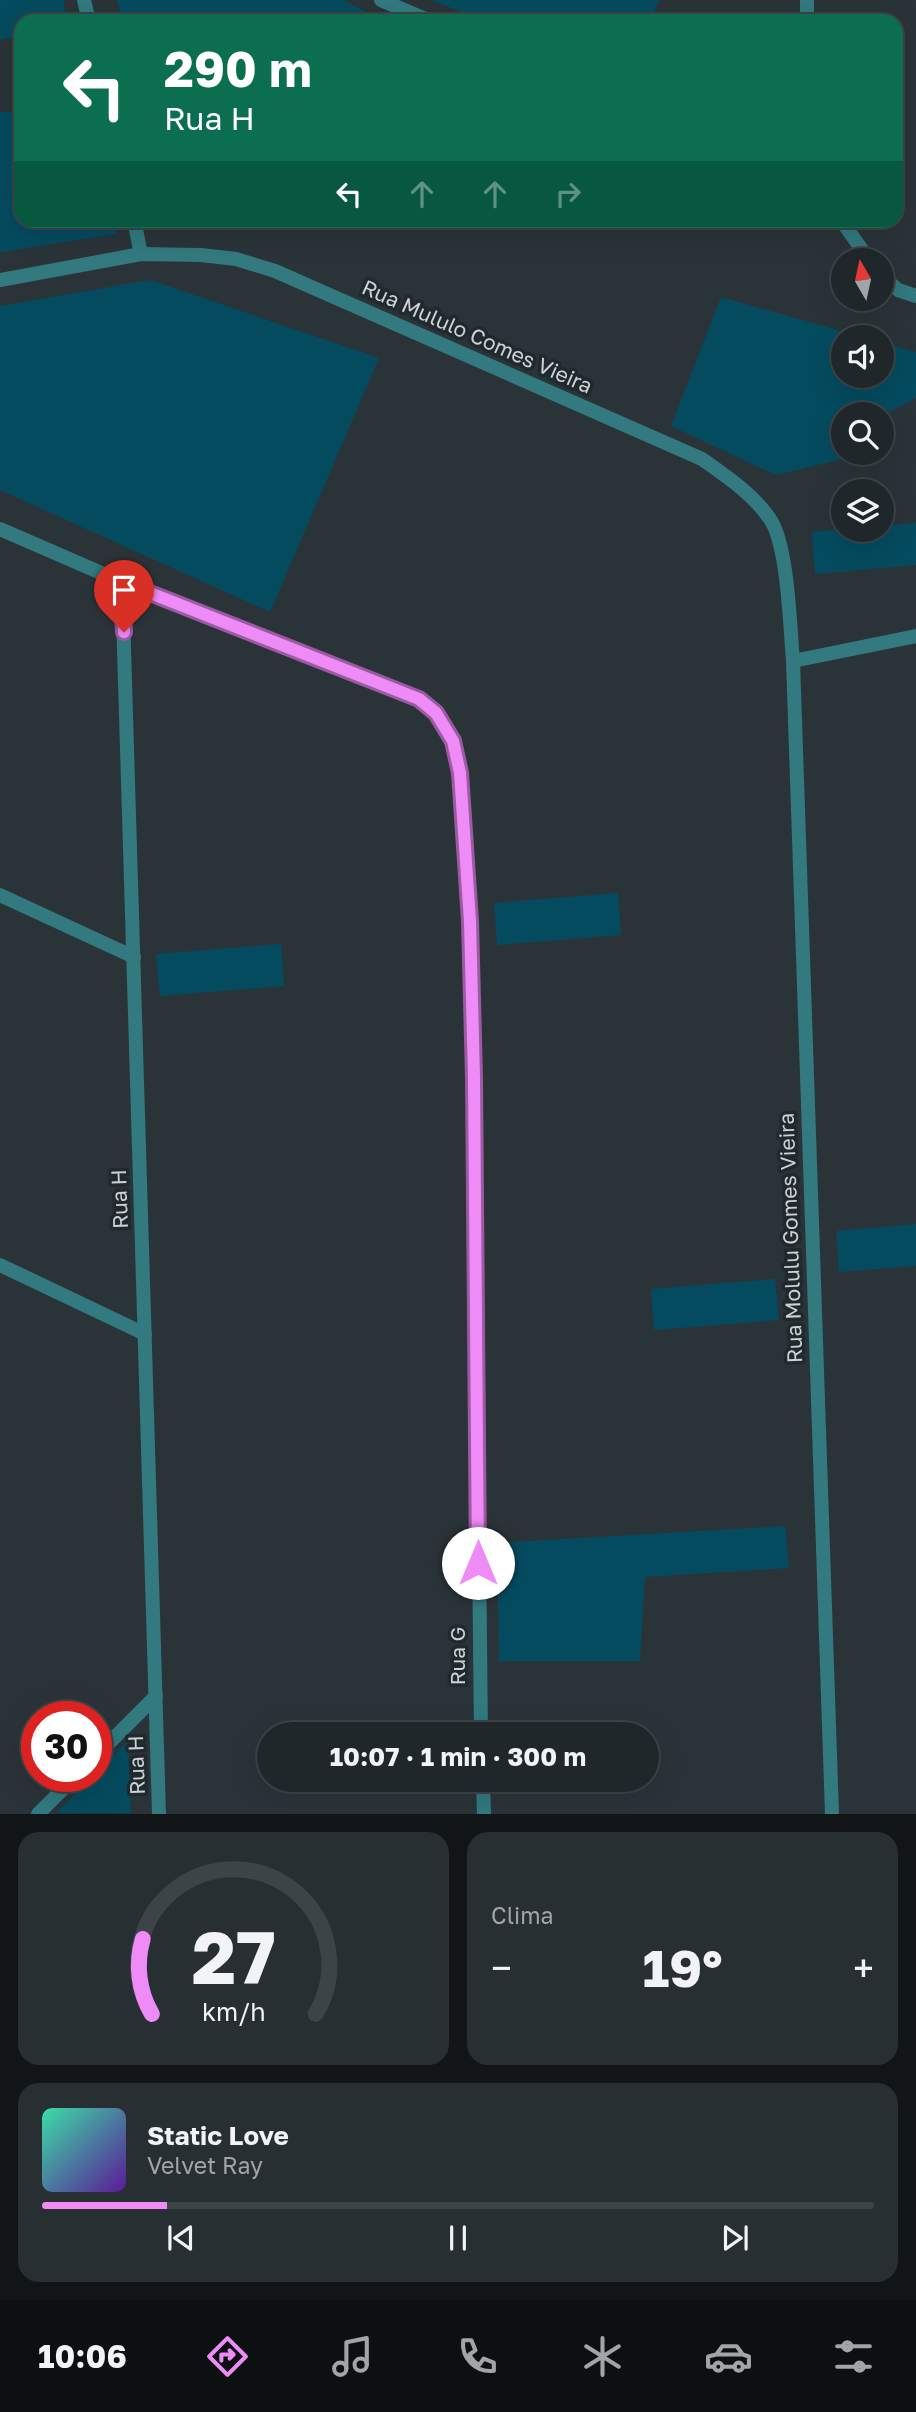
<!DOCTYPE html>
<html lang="pt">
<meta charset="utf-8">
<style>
body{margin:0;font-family:"Golos Text",sans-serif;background:#282f32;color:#f1f3f6;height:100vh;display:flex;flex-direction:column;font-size:26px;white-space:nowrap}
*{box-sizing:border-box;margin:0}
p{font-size:23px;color:#a2a5a8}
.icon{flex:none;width:38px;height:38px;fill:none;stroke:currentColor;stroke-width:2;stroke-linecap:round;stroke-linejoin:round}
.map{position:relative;height:1814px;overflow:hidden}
.drawer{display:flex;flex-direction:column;gap:18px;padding:18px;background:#121517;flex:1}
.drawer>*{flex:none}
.top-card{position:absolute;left:14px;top:14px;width:889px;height:214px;border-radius:21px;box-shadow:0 7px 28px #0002,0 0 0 2px #3d4447;background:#0b6e4f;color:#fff;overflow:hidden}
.needle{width:46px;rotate:351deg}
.fabs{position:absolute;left:831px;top:248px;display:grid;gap:14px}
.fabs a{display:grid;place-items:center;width:63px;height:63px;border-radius:50%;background:#20272a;box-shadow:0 7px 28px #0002,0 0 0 2px #3d4447;font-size:35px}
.speed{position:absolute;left:21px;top:1701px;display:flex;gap:14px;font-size:35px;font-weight:700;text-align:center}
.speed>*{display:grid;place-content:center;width:91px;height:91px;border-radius:50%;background:#20272a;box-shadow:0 7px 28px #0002,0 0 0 2px #3d4447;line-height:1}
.speed .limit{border:10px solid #d22;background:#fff;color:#111}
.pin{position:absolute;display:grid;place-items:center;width:60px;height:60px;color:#fff;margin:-72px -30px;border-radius:50% 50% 50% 0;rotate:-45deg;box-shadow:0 0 7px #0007}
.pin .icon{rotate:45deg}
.me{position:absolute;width:77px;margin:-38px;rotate:0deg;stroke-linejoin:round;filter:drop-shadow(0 0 5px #0008)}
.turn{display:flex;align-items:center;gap:24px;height:147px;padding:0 35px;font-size:32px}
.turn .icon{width:91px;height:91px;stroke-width:2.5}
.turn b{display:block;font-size:49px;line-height:60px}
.lanes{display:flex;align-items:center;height:66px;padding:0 35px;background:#0003;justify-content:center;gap:35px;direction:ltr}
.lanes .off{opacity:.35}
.big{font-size:52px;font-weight:700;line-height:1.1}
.drawer .card{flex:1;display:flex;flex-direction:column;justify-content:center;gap:10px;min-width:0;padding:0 24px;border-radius:21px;background:#282f32}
.drawer .dial{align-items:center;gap:0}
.dial svg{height:182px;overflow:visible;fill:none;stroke:#3d4447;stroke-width:7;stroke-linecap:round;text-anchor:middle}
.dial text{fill:#f1f3f6;stroke:none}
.song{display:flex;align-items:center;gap:21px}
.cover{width:84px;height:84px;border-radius:10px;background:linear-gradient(135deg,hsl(160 70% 55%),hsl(270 70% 35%))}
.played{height:7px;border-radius:4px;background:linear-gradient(90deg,#ef8bf7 15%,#3d4447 15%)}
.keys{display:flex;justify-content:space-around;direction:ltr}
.heat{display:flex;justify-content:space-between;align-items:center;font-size:38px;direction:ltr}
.drawer .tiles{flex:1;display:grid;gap:18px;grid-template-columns:1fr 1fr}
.card:last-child{grid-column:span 2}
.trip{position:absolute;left:257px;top:1722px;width:402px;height:70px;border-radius:35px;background:#20272a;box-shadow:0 7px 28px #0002,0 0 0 2px #3d4447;font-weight:700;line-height:70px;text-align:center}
.tab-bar{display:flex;height:112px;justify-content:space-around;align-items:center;background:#0d1011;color:#a2a5a8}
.tab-bar .icon{width:49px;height:49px}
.tab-bar .on{color:#ef8bf7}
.tab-bar b{font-size:32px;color:#f1f3f6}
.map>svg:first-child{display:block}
.green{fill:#054b5f}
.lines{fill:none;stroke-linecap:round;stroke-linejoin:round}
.street{stroke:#327980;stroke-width:14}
.route-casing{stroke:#9b5aa1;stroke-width:18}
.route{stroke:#ef8bf7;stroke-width:12}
.labels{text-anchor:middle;stroke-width:7;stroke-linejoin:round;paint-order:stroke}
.street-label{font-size:21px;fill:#cdd3d5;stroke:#202a2e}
</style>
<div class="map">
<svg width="916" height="1814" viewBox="0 0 916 1814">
<rect width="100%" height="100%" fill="#2a3438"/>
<!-- green -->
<g class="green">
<polygon points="0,0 63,0 67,21 21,21 21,36 0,40"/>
<polygon points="117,0 343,0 384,21 122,21"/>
<polygon points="431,0 659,0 650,21 484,21"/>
<polygon points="21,111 21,220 113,221 116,234 0,252 0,112"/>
<polygon points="150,280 379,358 270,612 0,490 0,306"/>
<polygon points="721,297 866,338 844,338 844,376 882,376 882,342 916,352 916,398 882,416 844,415 844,453 850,453 851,457 776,475 671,426"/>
<polygon points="916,523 916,565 815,574 812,532 843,529 882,530 882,526"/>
<polygon points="618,893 621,935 497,945 494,903"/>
<polygon points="281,944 284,986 160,996 156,954"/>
<polygon points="916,1224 916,1266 839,1272 836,1231"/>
<polygon points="775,1279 779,1320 654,1330 651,1289"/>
<polygon points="785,1526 789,1568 645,1577 640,1661 499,1661 497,1543"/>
<polygon points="128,1740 131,1813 56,1813 93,1776 96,1776 96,1773"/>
</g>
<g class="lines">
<!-- street -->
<g class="street">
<polyline points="84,0 89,21"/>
<polyline points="381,0 430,21"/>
<polyline points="807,0 807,21"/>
<polyline points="134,220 141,254"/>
<polyline points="841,220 870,261"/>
<polyline points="882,276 898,290 916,296"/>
<path d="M0,280L141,254L201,255L236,259L275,271L702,459C727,477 752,493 770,519C788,545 790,628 793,661L832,1814"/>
<polyline points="0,529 122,582 419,699 436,713 453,741 460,773 470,921 474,1078 481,1734"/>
<polyline points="122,582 159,1814"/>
<polyline points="793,661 916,636"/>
<polyline points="0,895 134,957"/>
<polyline points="0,1265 145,1334"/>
<polyline points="96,1756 156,1696"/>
<polyline points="483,1780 484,1814"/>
<polyline points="38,1814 76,1776"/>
</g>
</g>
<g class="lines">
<!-- route casing -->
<g class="route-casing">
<polyline id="route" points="124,632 122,582 419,699 436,713 453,741 460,773 470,921 474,1078 478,1563"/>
</g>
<!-- route -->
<use href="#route" class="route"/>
</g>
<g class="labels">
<!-- street labels -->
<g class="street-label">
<text transform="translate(477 337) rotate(24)" y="7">Rua Mululo Comes Vieira</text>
<text transform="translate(120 1199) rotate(-92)" y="7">Rua H</text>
<text transform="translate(791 1238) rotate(-92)" y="7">Rua Molulu Gomes Vieira</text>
<text transform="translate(458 1656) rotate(-90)" y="7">Rua G</text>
<text transform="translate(137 1765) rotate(-92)" y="7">Rua H</text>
</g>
</g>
</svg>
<div class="fabs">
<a><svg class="needle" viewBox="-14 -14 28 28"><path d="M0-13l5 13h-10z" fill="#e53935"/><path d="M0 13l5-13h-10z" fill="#a2a5a8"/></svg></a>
<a><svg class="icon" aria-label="sound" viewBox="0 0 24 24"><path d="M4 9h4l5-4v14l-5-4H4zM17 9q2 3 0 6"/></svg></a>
<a><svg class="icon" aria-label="search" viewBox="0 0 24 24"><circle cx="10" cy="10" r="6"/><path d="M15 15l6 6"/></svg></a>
<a><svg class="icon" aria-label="layers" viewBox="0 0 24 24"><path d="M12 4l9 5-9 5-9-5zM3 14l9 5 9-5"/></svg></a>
</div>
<div class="speed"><div class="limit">30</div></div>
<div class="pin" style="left:124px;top:632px;background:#d93025"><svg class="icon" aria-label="arrive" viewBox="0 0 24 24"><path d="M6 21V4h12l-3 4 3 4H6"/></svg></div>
<svg class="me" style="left:478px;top:1563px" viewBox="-20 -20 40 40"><circle r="19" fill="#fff"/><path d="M0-13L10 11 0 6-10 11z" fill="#ef8bf7"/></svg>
<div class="trip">10:07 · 1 min · 300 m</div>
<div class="top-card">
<div class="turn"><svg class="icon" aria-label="left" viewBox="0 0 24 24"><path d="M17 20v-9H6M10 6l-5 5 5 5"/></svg><div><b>290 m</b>Rua H</div></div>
<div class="lanes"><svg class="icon" aria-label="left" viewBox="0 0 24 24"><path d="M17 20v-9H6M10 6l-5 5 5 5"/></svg><svg class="icon off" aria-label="ahead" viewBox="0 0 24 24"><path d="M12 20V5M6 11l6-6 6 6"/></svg><svg class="icon off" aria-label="ahead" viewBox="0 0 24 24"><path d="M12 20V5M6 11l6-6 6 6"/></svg><svg class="icon off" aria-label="right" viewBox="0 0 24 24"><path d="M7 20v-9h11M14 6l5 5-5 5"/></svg></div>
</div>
</div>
<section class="drawer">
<div class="tiles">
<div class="card dial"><svg viewBox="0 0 100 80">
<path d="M14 69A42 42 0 1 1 86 69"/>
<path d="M14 69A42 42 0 0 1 10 36" stroke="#ef8bf7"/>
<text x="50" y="56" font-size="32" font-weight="700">27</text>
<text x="50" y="72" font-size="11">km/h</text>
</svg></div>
<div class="card"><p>Clima</p>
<div class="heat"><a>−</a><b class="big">19°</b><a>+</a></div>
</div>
<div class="card">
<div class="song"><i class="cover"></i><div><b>Static Love</b><p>Velvet Ray</p></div></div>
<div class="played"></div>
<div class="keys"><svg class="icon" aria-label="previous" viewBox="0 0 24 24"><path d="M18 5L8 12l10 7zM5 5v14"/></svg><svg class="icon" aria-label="pause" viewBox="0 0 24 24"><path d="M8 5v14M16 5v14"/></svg><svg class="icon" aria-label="next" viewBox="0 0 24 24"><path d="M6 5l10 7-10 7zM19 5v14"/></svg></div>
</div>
</div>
</section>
<nav class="tab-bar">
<b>10:06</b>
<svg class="icon on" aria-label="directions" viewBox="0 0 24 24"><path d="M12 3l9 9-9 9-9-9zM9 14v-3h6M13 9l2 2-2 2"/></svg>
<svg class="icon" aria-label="music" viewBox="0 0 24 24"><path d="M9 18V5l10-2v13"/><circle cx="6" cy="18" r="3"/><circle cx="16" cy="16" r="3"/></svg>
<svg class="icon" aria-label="phone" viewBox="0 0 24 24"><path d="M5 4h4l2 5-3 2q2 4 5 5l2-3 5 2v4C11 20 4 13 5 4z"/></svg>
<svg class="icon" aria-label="climate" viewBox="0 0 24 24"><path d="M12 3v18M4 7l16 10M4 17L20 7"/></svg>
<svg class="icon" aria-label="car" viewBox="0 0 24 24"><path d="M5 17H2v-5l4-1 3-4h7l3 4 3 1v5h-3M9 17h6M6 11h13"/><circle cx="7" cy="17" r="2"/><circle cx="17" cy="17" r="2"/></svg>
<svg class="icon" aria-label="filters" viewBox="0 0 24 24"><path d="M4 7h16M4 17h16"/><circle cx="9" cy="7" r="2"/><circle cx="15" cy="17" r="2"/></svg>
</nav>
